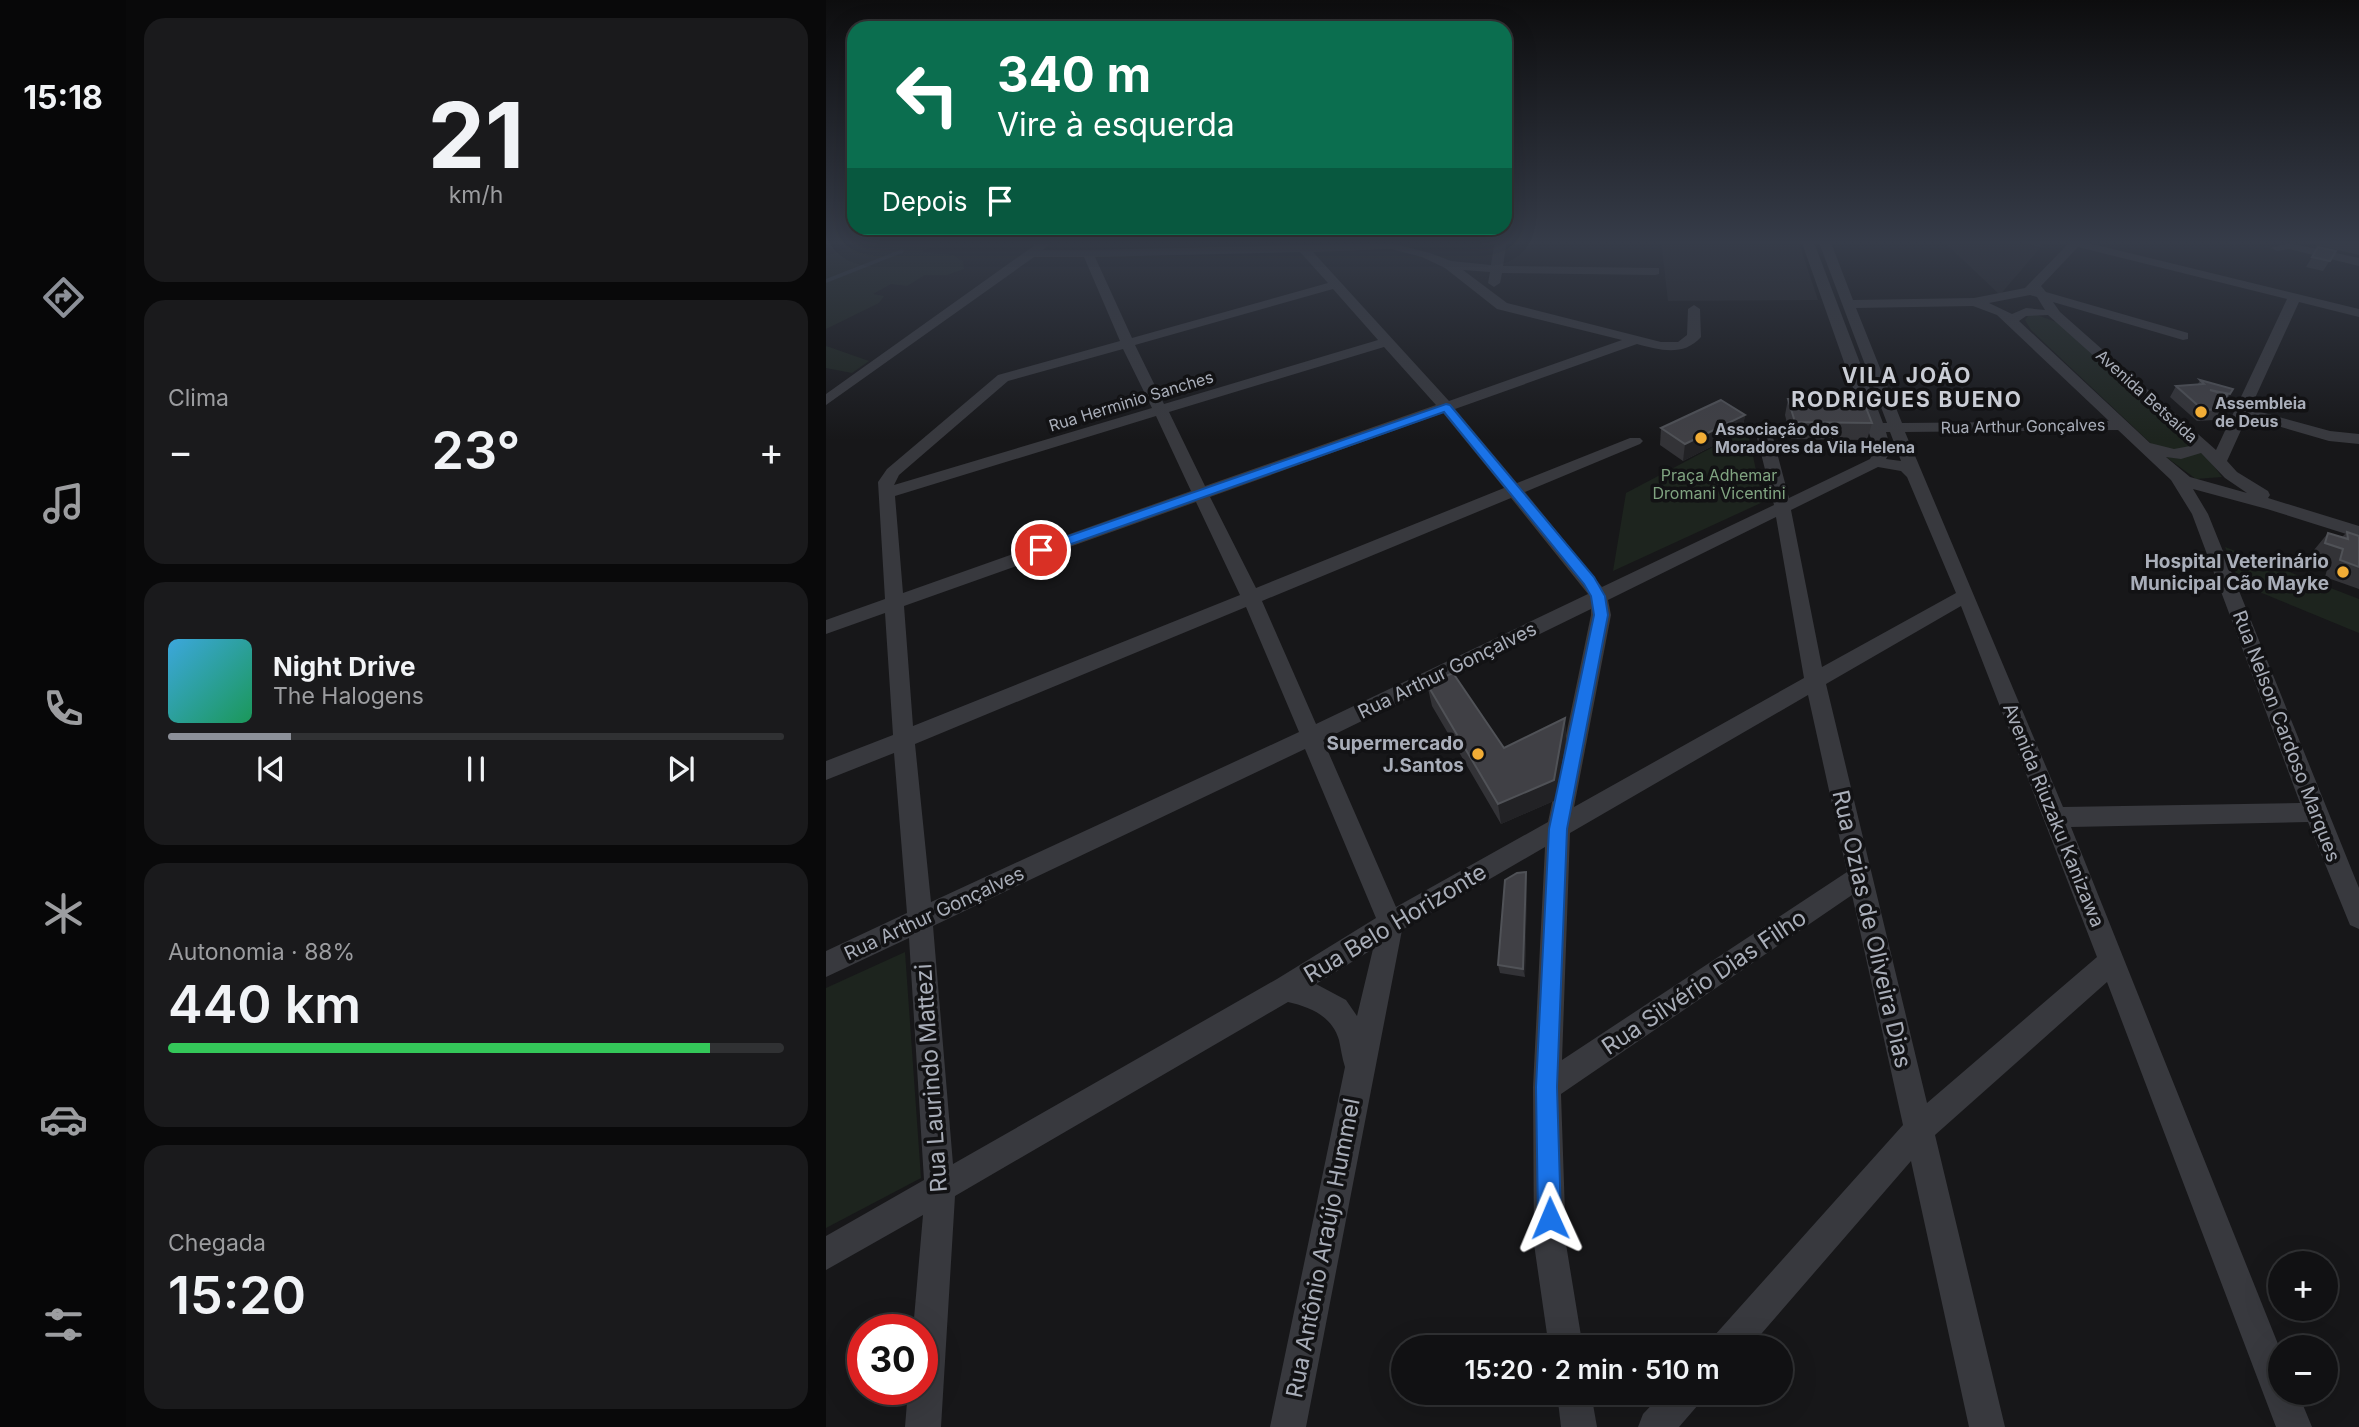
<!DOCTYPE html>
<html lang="pt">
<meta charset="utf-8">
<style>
body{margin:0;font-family:Inter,sans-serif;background:#1a1a1c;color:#f1f3f6;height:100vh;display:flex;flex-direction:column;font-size:26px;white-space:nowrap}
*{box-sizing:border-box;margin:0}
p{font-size:23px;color:#9c9da0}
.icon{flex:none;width:38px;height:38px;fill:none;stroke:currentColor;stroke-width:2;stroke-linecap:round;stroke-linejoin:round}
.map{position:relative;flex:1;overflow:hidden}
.drawer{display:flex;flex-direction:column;gap:18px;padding:18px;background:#09090a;width:700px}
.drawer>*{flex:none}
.top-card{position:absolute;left:21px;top:21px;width:665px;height:214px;border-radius:21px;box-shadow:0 7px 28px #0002,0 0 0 2px #303133;background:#0b6e4f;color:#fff;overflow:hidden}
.controls{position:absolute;left:1442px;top:1251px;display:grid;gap:14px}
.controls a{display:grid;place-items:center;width:70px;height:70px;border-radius:50%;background:#111113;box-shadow:0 7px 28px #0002,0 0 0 2px #303133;font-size:35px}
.speed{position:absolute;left:21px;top:1314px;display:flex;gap:14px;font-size:35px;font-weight:700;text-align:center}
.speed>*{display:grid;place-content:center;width:91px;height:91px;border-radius:50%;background:#111113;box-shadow:0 7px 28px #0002,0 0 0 2px #303133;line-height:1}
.speed .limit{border:10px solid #d22;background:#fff;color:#111}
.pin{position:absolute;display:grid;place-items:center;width:60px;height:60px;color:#fff;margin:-30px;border:4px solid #fff;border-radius:50%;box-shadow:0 2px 7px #0007}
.me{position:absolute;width:77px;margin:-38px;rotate:359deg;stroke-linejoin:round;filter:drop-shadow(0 0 5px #0008)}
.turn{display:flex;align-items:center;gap:24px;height:147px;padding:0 35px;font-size:32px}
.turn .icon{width:91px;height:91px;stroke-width:2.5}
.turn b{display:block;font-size:49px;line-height:60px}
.then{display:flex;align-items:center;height:66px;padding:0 35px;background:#0003;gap:14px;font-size:26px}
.big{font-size:52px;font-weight:600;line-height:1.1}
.drawer .card{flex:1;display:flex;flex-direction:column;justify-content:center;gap:10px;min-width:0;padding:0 24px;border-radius:21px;background:#1a1a1c}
.drawer .dial{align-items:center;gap:0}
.dial b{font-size:91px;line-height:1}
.song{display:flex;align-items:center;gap:21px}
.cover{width:84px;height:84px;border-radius:10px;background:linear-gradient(135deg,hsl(200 70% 55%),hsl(150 70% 35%))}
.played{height:7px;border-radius:4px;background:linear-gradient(90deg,#8c9099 20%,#303133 20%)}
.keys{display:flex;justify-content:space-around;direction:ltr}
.heat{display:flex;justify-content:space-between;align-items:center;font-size:38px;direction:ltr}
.charge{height:10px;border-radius:5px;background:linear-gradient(90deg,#34c759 88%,#303133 0)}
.trip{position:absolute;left:565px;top:1335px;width:402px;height:70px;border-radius:35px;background:#111113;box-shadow:0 7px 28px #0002,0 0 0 2px #303133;font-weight:600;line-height:70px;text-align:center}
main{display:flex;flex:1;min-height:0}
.tabs{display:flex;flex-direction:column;width:126px;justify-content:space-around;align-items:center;background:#070708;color:#9c9da0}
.tabs .icon{width:49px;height:49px}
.tabs .current{color:#8c9099}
.tabs b{font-size:32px;color:#f1f3f6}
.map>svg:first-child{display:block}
.built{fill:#232326}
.green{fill:#1d241e}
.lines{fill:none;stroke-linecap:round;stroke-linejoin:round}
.stream{stroke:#2d363d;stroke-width:3.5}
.minor{fill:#38393e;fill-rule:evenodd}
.wall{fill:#333337}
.shaded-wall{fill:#222225}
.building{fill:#404045;stroke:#505257;stroke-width:2}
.route{fill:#1a73e8;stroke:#114b97;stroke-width:2}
.poi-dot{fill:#f2ad36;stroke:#121214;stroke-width:2.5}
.labels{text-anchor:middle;stroke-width:7;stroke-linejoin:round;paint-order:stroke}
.far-street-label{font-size:16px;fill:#a9aeb9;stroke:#121214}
.far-poi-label{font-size:16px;font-weight:bold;fill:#a9aeb9;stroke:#121214;text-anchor:start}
.far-park-label{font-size:16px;fill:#80a481;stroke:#121214}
.poi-label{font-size:19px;font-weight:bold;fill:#a9aeb9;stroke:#121214;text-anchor:end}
.street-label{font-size:19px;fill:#a9aeb9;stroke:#121214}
.far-district-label{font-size:21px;font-weight:bold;letter-spacing:2px;fill:#cacdd5;stroke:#121214}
.near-street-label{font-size:23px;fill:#a9aeb9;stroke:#121214}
</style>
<main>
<nav class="tabs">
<b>15:18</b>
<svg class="icon current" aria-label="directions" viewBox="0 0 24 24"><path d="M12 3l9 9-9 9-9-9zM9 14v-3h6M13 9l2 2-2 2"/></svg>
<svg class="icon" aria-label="music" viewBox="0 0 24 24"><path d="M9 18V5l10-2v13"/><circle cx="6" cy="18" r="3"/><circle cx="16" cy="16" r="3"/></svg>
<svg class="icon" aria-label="phone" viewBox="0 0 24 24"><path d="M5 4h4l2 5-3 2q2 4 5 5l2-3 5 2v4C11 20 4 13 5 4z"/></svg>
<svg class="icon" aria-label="climate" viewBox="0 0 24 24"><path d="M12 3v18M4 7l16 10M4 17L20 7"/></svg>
<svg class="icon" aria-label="car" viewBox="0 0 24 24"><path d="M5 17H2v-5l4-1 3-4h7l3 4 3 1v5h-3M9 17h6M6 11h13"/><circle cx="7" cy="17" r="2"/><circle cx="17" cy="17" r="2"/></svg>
<svg class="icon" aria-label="filters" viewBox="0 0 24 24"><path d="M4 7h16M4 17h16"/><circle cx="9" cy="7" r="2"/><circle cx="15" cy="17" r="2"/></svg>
</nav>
<section class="drawer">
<div class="card dial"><b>21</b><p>km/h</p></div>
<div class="card"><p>Clima</p>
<div class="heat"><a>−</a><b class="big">23°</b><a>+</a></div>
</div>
<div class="card">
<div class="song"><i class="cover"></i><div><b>Night Drive</b><p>The Halogens</p></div></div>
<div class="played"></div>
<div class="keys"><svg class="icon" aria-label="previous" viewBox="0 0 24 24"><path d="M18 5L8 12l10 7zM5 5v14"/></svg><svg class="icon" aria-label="pause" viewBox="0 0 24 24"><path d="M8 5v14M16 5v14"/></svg><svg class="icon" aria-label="next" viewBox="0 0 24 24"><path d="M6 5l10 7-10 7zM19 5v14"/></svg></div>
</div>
<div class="card"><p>Autonomia · 88%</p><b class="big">440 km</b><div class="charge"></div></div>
<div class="card"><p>Chegada</p><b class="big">15:20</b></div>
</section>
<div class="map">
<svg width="1533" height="1427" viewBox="0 0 1533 1427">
<rect width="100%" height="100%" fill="#171719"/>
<!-- built -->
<g class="built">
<polygon points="835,240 972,240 992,300 842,301"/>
<polygon points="1116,240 1180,240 1214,248 1174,295"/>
</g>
<!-- green -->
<g class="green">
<polygon points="44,240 114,240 96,252 127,255 137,261 138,269 121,275 99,275 81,286 65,284 47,294 58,296 53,303 0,329 0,256"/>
<polygon points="1211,315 1233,323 1384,461 1396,477 1370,479 1336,454 1205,330 1199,320 1202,316"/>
<polygon points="0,346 6,348 43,361 26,373 0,368"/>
<polygon points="921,429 937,502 787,571 800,493"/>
<polygon points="1399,547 1533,599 1533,633 1414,584"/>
<polygon points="79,952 95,1178 0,1228 0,988"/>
</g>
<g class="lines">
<!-- stream -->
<polyline class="stream" points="0,281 76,251"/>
<!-- minor -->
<g class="minor">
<path d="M183,240H224V244L217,250H262L565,243L604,253L625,261L665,265L669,240H681L677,266L833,268V274L829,275L676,273L674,283L668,287L662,283L664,272L637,270L681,303L835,342H852L861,335L862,309L868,305L874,309L875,337C857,357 834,350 811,344L629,409L691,483L804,438H814L817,441L814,444L699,492L776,587L948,505L929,430L932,427H942L945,430L963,498L1044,459L1049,450L975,240H987L1057,423H1061L992,240H1004L1027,300L1148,298L1199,288L1245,241L1259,240L1258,242L1533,309V317L1473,302L1424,409L1504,431L1533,434V444L1503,441L1421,417L1401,461L1411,472L1442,491L1444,495L1442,498L1533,526V538L1441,509L1367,489L1382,514L1533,888V929L1524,925L1482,822L1245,827L1454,1349V1393H1472L1486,1427H1450L1281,982L1109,1135L1179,1427H1143L1085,1161L923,1348H883L888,1336L1077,1125L1026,895L735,1094L740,1244L757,1348H723L708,1244L707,1087L719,847L576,930L480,1427H444L519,1067C516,1058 515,1049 513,1040C506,1016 484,1007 462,1002L129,1196L115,1427H79L82,1390H96V1330H87L97,1215L0,1270V1236L98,1180L83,938L0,977V951L81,913L68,753L0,780V761L67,735L59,613L0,634V620L59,599L52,482L61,469L172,375L294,341L258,257H208L0,405V394L209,245L189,243ZM1252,247L1461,299L1390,450L1234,312L1227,302L1357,340L1362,339V333L1220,292L1215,286ZM565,249L596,257L619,268L671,309L796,340L623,401L487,252ZM474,252L502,283L306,338L269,257ZM507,289L552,340L338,404L309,345ZM1204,295L1211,297L1219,310L1200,308L1186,314L1163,303ZM1147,306L1171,315L1283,421L1076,423L1030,308ZM1222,315L1363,441L1364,446L1348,449L1324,443L1193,321L1200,316ZM558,347L610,405L379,486L343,412ZM297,349L326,408L68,485L73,475L182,381ZM617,413L678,488L430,588L384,497ZM330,416L365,491L77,593L69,496ZM1292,430L1345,480L1366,514L1474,803L1237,807L1079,432ZM1060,432H1064L1075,461L1060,459L1065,450ZM1375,453L1399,478L1421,493L1364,477L1340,457L1355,459ZM1052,467L1075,471L1081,477L1130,593L996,667L965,510ZM685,498L762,594L490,724L436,601ZM370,502L414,595L87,726L78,606ZM950,517L978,678L748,807L785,615L782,600ZM1135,606L1271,957L1101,1103L1000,684ZM420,607L473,732L105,902L89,744ZM765,609V615L722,822L570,907L497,740ZM982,695L1021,872L736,1060L744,833ZM479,749L550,918L451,979L127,1164L107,926ZM547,949L531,1016L520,1000L490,984Z"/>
<polygon points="1404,240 1416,240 1408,245 1404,244"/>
<polygon points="1463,243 1533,258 1533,266 1463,249 1451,251 1445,248"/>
<polygon points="731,1393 765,1393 771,1427 735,1427"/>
<polygon points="837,1393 877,1393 872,1405 853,1427 812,1427 817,1414"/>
</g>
</g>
<!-- wall -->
<g class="wall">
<polygon points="1192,240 1220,240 1213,247 1192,241"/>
<polygon points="1473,240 1533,240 1533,255 1473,241"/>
<polygon points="1492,247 1510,251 1497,271 1480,267"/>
<polygon points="1374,380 1404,394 1389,420 1371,421 1344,397 1350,386 1372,384"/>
<polygon points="962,399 1021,402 1021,399 1046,423 1041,440 965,439 959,415"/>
<polygon points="919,415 916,431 857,461 834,445 835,428"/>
<polygon points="1521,532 1533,536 1533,589 1499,577 1502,566 1484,560 1488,550 1502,533 1516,537"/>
<polygon points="601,684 678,748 739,718 740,739 730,800 675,824 606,706"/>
<polygon points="700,872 701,882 699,977 674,973 672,965"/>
</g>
<!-- shaded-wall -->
<g class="shaded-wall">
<polygon points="919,415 916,431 857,461 859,444"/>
<polygon points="739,718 740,739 730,800 675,824 672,804"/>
<polygon points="700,872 701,882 699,977 697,969"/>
</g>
<!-- building -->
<g class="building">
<polygon points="1517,240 1533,240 1533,243"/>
<polygon points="1492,247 1510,251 1504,261 1486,257"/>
<polygon points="1374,380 1407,389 1404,394 1384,390 1401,395 1396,409 1377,410 1350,386 1378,384"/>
<polygon points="962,399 1023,402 1021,399 1037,400 1046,423 969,422"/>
<polygon points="895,400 919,415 859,444 835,428"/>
<polygon points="1521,532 1533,536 1533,567 1514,560 1517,549 1499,543 1502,533 1522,539"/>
<polygon points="627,673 678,748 739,718 728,780 672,804 601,684"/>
<polygon points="700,872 697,969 672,965 679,880 691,873"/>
</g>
<!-- sky -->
<linearGradient id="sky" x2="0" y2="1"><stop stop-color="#0d0d0e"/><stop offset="0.55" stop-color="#363c49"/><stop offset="1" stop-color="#363c49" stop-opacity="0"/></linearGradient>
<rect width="1533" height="440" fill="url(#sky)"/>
<!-- route -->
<polygon class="route" points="620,404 624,405 768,577 779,596 782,615 741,829 731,1087 735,1218 732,1226 724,1229 715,1226 712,1218 710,1087 723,829 768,615 765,596 758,584 618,412 220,553 215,555 209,550 211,547"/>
<!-- markers -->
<g class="poi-dot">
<circle cx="1375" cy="412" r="7"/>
<circle cx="875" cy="438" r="7"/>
<circle cx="1517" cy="572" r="7"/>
<circle cx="652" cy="754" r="7"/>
</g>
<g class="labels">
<!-- far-street labels -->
<g class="far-street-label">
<text transform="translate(1321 396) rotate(42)" y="6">Avenida Betsaída</text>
<text transform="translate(305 401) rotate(-17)" y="6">Rua Herminio Sanches</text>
<text transform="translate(1197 426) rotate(-1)" y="6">Rua Arthur Gonçalves</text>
</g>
<!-- far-poi labels -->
<g class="far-poi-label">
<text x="1389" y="409">Assembleia<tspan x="1389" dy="18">de Deus</tspan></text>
<text x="889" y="435">Associação dos<tspan x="889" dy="18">Moradores da Vila Helena</tspan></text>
</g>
<!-- far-park labels -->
<g class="far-park-label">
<text x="893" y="481">Praça Adhemar<tspan x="893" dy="18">Dromani Vicentini</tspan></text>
</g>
<!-- poi labels -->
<g class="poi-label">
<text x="1503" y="568">Hospital Veterinário<tspan x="1503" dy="22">Municipal Cão Mayke</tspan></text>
<text x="638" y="750">Supermercado<tspan x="638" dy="22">J.Santos</tspan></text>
</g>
<!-- street labels -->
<g class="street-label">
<text transform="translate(621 670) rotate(-26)" y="7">Rua Arthur Gonçalves</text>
<text transform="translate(1461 736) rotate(69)" y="7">Rua Nelson Cardoso Marques</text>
<text transform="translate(1228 815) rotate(68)" y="7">Avenida Riuzaku Kanizawa</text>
<text transform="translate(108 913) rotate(-25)" y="7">Rua Arthur Gonçalves</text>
</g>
<!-- far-district labels -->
<g class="far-district-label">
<text x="1081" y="383">VILA JOÃO<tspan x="1081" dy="24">RODRIGUES BUENO</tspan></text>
</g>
<!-- near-street labels -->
<g class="near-street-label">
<text transform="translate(569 923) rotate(-31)" y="8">Rua Belo Horizonte</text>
<text transform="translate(1046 929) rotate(77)" y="8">Rua Ozias de Oliveira Dias</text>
<text transform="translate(878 982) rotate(-34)" y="8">Rua Silvério Dias Filho</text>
<text transform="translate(105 1078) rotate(-94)" y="8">Rua Laurindo Mattezi</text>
<text transform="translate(497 1248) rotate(-79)" y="8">Rua Antônio Araújo Hummel</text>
</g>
</g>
</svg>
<div class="controls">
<a>+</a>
<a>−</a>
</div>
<div class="speed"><div class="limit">30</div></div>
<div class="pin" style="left:215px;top:550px;background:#d93025"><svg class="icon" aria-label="arrive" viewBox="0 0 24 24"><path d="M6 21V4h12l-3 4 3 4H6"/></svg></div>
<svg class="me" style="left:724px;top:1218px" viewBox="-20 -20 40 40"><path d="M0-17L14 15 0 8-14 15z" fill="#1a73e8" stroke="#fff" stroke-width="4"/></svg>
<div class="trip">15:20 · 2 min · 510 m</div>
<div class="top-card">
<div class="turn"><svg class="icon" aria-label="left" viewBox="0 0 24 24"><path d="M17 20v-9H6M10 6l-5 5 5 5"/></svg><div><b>340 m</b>Vire à esquerda</div></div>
<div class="then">Depois<svg class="icon" aria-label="arrive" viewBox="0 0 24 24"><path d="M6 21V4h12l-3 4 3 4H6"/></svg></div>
</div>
</div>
</main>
